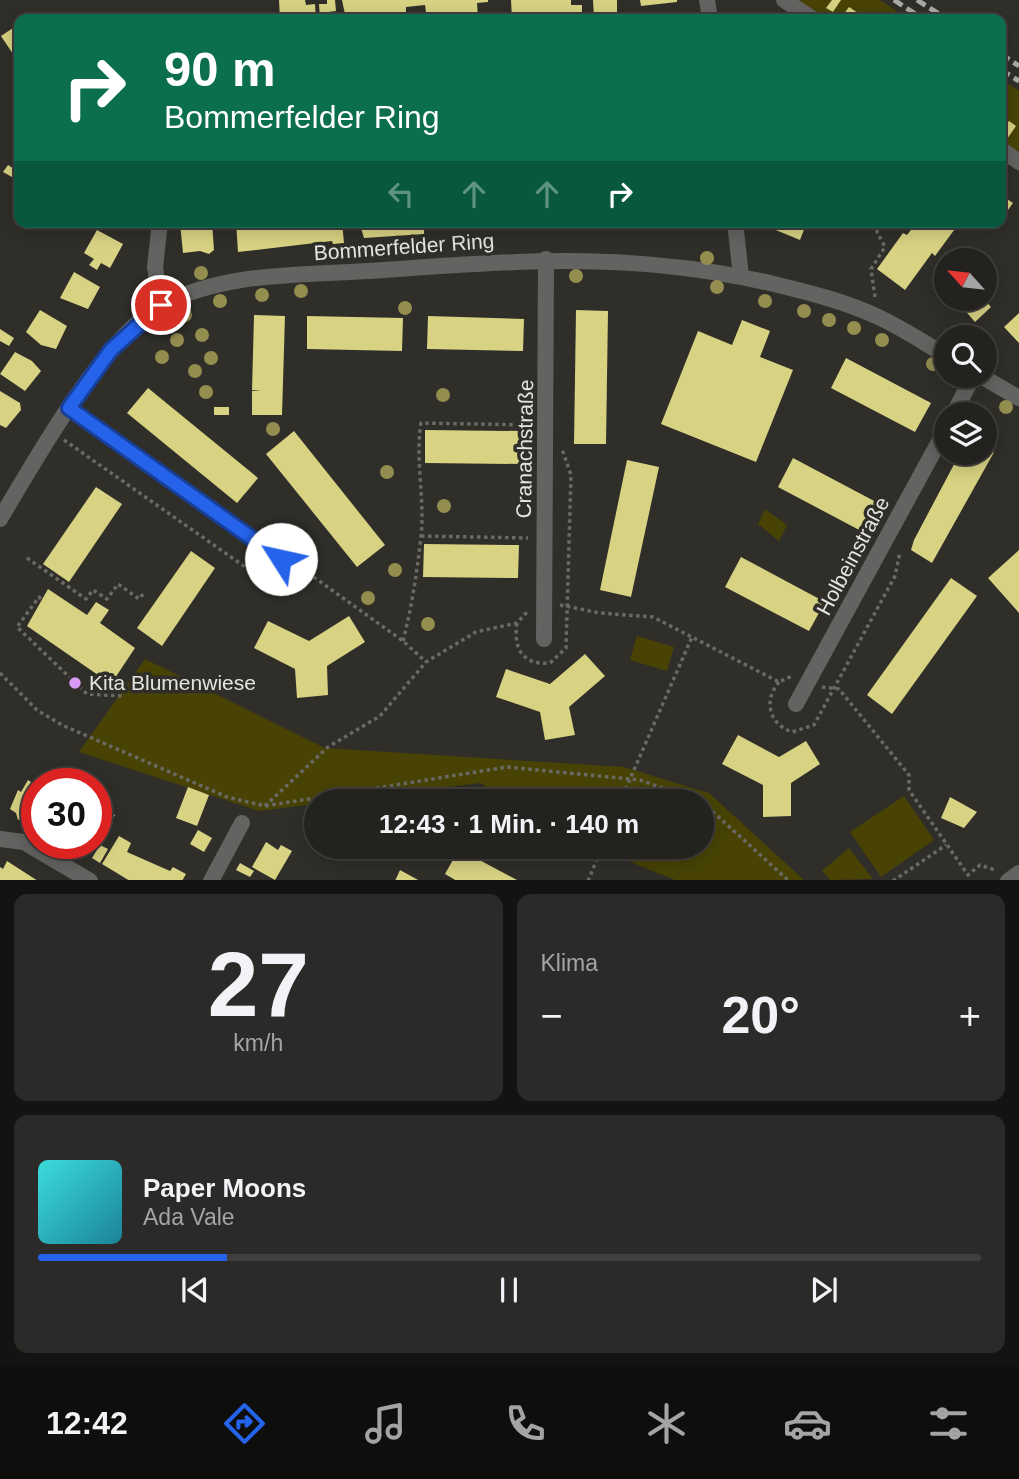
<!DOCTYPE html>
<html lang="de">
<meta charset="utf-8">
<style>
body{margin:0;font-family:Arial,sans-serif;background:#2b2a28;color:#f1f3f6;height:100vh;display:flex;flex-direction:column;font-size:26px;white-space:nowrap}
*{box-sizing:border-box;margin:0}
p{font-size:23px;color:#a3a4a4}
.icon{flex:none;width:38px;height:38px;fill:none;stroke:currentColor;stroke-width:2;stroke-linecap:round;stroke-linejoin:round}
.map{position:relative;height:880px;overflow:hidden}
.details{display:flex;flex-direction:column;gap:14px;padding:14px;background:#131311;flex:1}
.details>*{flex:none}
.hud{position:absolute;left:14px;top:14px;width:992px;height:214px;border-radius:14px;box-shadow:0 4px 18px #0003,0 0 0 2px #403f3d;background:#0b6e4f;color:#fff;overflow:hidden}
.needle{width:46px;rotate:297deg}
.buttons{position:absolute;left:934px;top:248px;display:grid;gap:14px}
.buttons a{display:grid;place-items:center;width:63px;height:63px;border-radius:50%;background:#23221f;box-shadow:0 4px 18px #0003,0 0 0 2px #403f3d;font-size:35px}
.speed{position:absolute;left:21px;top:768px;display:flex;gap:14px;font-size:35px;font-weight:700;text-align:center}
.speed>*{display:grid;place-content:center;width:91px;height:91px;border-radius:50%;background:#23221f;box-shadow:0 4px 18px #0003,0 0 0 2px #403f3d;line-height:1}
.speed .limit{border:10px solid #d22;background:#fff;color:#111}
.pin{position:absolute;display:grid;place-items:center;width:60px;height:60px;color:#fff;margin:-30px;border:4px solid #fff;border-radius:50%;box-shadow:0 2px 7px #0007}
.me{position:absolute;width:77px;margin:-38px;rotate:305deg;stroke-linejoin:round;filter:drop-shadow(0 0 5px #0008)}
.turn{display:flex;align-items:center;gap:24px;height:147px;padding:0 35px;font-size:32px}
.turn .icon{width:91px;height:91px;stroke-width:2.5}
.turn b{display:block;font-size:49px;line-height:60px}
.lanes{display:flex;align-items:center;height:66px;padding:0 35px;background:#0003;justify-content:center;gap:35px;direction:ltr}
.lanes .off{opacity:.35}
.big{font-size:52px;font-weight:800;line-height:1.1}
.details .card{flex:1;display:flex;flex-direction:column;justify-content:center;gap:10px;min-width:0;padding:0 24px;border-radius:14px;background:#2b2a28}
.details .dial{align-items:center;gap:0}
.dial b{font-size:91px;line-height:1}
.song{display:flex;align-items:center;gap:21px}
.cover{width:84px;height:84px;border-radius:10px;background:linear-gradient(135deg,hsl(180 70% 55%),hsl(190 70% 35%))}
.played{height:7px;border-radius:4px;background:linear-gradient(90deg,#2563eb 20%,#403f3d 20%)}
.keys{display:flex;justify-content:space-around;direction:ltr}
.heat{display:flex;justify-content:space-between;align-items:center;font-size:38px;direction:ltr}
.details .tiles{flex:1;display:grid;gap:14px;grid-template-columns:1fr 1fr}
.card:last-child{grid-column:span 2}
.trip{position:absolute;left:304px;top:789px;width:410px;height:70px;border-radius:35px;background:#23221f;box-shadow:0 4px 18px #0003,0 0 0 2px #403f3d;font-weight:800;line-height:70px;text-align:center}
.dock{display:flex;height:112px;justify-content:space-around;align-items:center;background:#0e0e0c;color:#a3a4a4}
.dock .icon{width:49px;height:49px}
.dock .current{color:#2563eb}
.dock b{font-size:32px;color:#f1f3f6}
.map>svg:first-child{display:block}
.green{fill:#484305}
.building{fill:#d8d283}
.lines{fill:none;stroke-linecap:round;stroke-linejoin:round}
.path{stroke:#6a6a65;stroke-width:3.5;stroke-dasharray:3.5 3.5;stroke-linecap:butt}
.street{stroke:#636361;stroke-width:16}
.rail{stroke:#aaa9a6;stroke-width:5;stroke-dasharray:10 5;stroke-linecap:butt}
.tree{fill:#938d50}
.route-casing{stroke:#184099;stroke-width:18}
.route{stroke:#2563eb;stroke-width:12}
.poi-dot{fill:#d99af7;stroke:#2f2e29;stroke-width:2.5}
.labels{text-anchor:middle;stroke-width:7;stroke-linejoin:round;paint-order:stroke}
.street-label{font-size:21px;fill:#e4e4e1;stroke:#2f2e29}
.poi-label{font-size:21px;fill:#e4e4e1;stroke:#2f2e29;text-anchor:start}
</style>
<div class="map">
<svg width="1019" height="881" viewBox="0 0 1019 881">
<rect width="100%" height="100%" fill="#2f2e29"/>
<!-- green -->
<g class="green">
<polygon points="796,0 880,0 909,19 824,19"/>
<polygon points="1001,79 1019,91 1019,152 1001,140"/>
<polygon points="765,509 787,525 779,541 758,524"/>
<polygon points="637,636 674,647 667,671 630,660"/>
<polygon points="145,659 325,748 624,767 709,793 804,880 675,880 611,854 551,857 542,847 702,847 702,802 499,801 481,783 259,811 79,752"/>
<polygon points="904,796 934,840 881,877 850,832"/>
<polygon points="849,848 873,879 830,880 822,871"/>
</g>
<!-- building -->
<g class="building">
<polygon points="279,0 305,0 306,5 315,4 316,19 280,19"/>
<polygon points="327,0 335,0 336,11 328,12 328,19 320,19 319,4 327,4"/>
<polygon points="342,0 488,0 488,2 477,3 478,18 427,19 425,5 406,7 406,14 398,14 398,19 346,19"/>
<polygon points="511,0 571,0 571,5 582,5 582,19 512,19"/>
<polygon points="593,0 617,0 617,17 594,18"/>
<polygon points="640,0 677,0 677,2 641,6"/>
<polygon points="832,0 841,0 833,12 826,8"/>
<polygon points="849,7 867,19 840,19"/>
<polygon points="19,24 19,59 17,60 1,36"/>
<polygon points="1009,121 1016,126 1007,139 1001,132"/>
<polygon points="8,165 16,170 12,177 3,172"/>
<polygon points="1001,195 1013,203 1003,217 1001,216"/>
<polygon points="212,222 214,250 209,254 200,251 183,253 180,223"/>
<polygon points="236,222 342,222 344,243 333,244 332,241 238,252"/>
<polygon points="363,222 424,222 424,234 364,238 361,228 364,227"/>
<polygon points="768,222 802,222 801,226 805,227 800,240 766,226"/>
<polygon points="917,222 960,222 935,256 932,253 905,290 877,269 903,233 907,235"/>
<polygon points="97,230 123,244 110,268 101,263 97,270 89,265 94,259 84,253"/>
<polygon points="74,272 100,287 88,309 60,298"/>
<polygon points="955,299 984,299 991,307 975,322"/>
<polygon points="40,310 67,326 56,349 41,345 26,332"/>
<polygon points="576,310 608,311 606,444 574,444"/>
<polygon points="1019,313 1019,343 1004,327"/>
<polygon points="254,315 285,316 282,415 252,415 252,391 261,391 252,390"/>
<polygon points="307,316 403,318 402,351 307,349"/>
<polygon points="428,316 524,319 523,351 427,349"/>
<polygon points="742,320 770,331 760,357 793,370 756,462 661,424 698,331 732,345"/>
<polygon points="0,329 14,338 9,346 0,341"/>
<polygon points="15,352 32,361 41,371 25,391 0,374"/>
<polygon points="846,358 931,403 915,432 831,388"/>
<polygon points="148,388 258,478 237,503 127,413"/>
<polygon points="0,391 20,403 21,410 6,428 0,425"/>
<rect x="214" y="407" width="15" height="8"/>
<polygon points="425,430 521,431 520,464 425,463"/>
<polygon points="294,431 385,545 357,567 266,454"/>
<polygon points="985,436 996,443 993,454 932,563 911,550 914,540 960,453 985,453"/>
<polygon points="793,458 878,503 863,532 778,487"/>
<polygon points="627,460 659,467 631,597 600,590"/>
<polygon points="96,487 122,504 69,582 43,564"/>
<polygon points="424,544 519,545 518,578 423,577"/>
<polygon points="1019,550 1019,613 988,578"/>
<polygon points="191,551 215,568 162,646 137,628"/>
<polygon points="741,557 825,602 809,631 725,587"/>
<polygon points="951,578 977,596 892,714 867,695"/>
<polygon points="48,589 87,615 96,602 109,610 100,623 135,648 111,684 27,626"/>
<polygon points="349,616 365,642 327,666 328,695 297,698 295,669 254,648 268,621 309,641"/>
<polygon points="585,654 605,676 569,707 575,735 545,740 540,712 496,697 506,669 550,684"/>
<polygon points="738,735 779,757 806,741 820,764 791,783 791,816 763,817 763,785 722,764"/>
<polygon points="28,780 37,786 37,826 23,818 18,820 16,813 10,809 18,790 21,792"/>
<polygon points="188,787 209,795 197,826 176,818"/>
<polygon points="950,797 977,812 964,828 941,818"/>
<polygon points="96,804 115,815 108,828 96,821"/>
<polygon points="198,830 212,838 204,852 190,844"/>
<polygon points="119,836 131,843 127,852 170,871 173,867 186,874 182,881 130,881 102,864"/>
<polygon points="266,842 278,850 281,845 292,851 275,880 252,867"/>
<polygon points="68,844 91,844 85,854"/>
<polygon points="100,845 108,849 100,863 92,858"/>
<polygon points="459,849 500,871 519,881 457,881 445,874"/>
<polygon points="7,861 38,881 0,881 0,867 3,869"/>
<polygon points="240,863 254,871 250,877 236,870"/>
<polygon points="400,870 420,881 395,881"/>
</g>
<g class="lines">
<!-- path -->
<g class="path">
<polyline points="875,297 871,269 885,247 877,232 879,222"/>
<path d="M64,440L268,583L293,586C327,571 309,527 274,534"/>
<polyline points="421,536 528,538"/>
<polyline points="27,558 86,599 93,590 107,599 118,584 139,599 144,593"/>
<polyline points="308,573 403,641 426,662"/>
<polyline points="41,599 39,597 17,627 87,694 123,696"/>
<polyline points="560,605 600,613 653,617 779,682 792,676"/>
<path d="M517,623C513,647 522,666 550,663L566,648L571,475L562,449"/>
<path d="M403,641C412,606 417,572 421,536C425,499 415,460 421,423L530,425"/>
<polyline points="0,673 37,710 62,725 227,797 265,806 507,767 640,780 701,802"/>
<path d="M779,682C763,701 769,724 792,732L814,725L895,576L900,552"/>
<polyline points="822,687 839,689 909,775 909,790 968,875 980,865 995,870"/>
<polyline points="620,802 692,637"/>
<polyline points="702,802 789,881"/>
<polyline points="265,806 328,747 380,716 426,662 476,632 517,623 528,611"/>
<polyline points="588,881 602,847"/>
<polyline points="893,881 946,845"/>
</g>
<!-- street -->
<g class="street">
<polyline points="707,0 710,19"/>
<polyline points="784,0 813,19"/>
<polyline points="1001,149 1019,162"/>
<polyline points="160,222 155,267 161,305"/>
<polyline points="735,222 741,276"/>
<polyline points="981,376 1019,398"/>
<polyline points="69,408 281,559"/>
<polyline points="953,415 973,376"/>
<path d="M0,519C35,461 104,336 162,305C224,272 302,275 369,271C516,261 633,250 778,285C811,293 846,302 876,316C901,327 924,343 947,356"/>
<polyline points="544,639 546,259"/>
<polyline points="796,704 947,427"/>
<polyline points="0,839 24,842 90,881"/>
<polyline points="211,881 242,823"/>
<polyline points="1008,881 1019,873"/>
</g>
<!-- rail -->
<g class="rail">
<polyline points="894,0 923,19"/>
<polyline points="917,0 947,19"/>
<polyline points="1001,54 1019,66"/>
<polyline points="1001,70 1019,81"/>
</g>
</g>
<!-- trees -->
<g class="tree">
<circle cx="707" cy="258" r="7"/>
<circle cx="201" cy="273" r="7"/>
<circle cx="576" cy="276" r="7"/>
<circle cx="717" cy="287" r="7"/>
<circle cx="301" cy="291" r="7"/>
<circle cx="262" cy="295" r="7"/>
<circle cx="220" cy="301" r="7"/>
<circle cx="765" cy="301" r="7"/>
<circle cx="405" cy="308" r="7"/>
<circle cx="804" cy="311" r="7"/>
<circle cx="185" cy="315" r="7"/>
<circle cx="829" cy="320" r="7"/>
<circle cx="854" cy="328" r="7"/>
<circle cx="202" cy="335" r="7"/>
<circle cx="177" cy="340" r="7"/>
<circle cx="882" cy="340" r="7"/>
<circle cx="162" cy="357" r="7"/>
<circle cx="211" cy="358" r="7"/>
<circle cx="933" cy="364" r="7"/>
<circle cx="195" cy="371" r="7"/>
<circle cx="206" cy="392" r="7"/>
<circle cx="443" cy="395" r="7"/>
<circle cx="1006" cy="407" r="7"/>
<circle cx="273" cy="429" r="7"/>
<circle cx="387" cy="472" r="7"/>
<circle cx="444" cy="506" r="7"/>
<circle cx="395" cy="570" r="7"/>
<circle cx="368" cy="598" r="7"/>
<circle cx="428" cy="624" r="7"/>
</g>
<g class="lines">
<!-- route casing -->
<g class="route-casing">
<polyline id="route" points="161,305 111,350 69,408 281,559"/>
</g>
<!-- route -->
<use href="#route" class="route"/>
</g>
<!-- markers -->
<circle class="poi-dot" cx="75" cy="683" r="7"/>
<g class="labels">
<!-- street labels -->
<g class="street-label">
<text transform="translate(404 247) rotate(-4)" y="7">Bommerfelder Ring</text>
<text transform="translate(525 449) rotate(-89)" y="7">Cranachstraße</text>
<text transform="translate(853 556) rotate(-62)" y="7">Holbeinstraße</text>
</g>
<!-- poi labels -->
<g class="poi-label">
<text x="89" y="690">Kita Blumenwiese</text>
</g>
</g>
</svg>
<div class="buttons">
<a><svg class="needle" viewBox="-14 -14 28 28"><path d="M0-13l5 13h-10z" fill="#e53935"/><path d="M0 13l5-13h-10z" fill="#a3a4a4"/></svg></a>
<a><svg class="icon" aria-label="search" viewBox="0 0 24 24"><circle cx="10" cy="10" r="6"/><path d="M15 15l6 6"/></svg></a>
<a><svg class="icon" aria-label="layers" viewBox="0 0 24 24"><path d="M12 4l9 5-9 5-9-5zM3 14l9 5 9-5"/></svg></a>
</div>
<div class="speed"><div class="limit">30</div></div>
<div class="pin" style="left:161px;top:305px;background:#d93025"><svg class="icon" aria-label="arrive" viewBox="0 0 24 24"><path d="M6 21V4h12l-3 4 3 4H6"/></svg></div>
<svg class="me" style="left:281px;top:559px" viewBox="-20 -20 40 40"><circle r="19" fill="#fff"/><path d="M0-13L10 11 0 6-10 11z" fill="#2563eb"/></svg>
<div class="trip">12:43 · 1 Min. · 140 m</div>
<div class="hud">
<div class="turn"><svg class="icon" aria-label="right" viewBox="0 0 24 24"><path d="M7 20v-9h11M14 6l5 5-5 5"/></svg><div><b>90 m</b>Bommerfelder Ring</div></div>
<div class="lanes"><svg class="icon off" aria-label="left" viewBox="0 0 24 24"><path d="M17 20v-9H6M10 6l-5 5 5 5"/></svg><svg class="icon off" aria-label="ahead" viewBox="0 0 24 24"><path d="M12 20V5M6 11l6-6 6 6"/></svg><svg class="icon off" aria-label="ahead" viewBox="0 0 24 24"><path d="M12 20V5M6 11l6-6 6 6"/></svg><svg class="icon" aria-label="right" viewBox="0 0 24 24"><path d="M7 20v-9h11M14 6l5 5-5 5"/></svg></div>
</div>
</div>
<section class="details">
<div class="tiles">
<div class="card dial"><b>27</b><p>km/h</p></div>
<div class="card"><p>Klima</p>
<div class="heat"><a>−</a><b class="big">20°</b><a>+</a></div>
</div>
<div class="card">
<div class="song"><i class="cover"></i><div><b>Paper Moons</b><p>Ada Vale</p></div></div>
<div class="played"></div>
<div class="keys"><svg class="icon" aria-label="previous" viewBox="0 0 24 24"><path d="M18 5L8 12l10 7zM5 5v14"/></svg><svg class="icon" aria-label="pause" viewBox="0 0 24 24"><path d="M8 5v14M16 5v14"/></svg><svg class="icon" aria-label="next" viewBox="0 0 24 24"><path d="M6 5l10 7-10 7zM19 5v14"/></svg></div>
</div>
</div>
</section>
<nav class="dock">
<b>12:42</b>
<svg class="icon current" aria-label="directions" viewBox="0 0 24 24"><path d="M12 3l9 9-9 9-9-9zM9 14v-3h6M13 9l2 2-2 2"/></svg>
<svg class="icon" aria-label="music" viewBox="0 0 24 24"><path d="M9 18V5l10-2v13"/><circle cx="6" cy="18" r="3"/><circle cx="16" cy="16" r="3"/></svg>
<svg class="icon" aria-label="phone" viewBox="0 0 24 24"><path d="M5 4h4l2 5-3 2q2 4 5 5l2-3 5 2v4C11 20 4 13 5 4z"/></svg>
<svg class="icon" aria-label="climate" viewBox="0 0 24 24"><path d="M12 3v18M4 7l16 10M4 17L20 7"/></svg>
<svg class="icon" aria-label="car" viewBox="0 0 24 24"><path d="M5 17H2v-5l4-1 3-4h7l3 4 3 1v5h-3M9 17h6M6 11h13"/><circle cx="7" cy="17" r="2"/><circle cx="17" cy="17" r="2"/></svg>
<svg class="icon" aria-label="filters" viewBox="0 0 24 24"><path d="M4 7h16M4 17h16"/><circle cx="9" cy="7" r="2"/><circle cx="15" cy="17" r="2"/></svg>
</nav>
